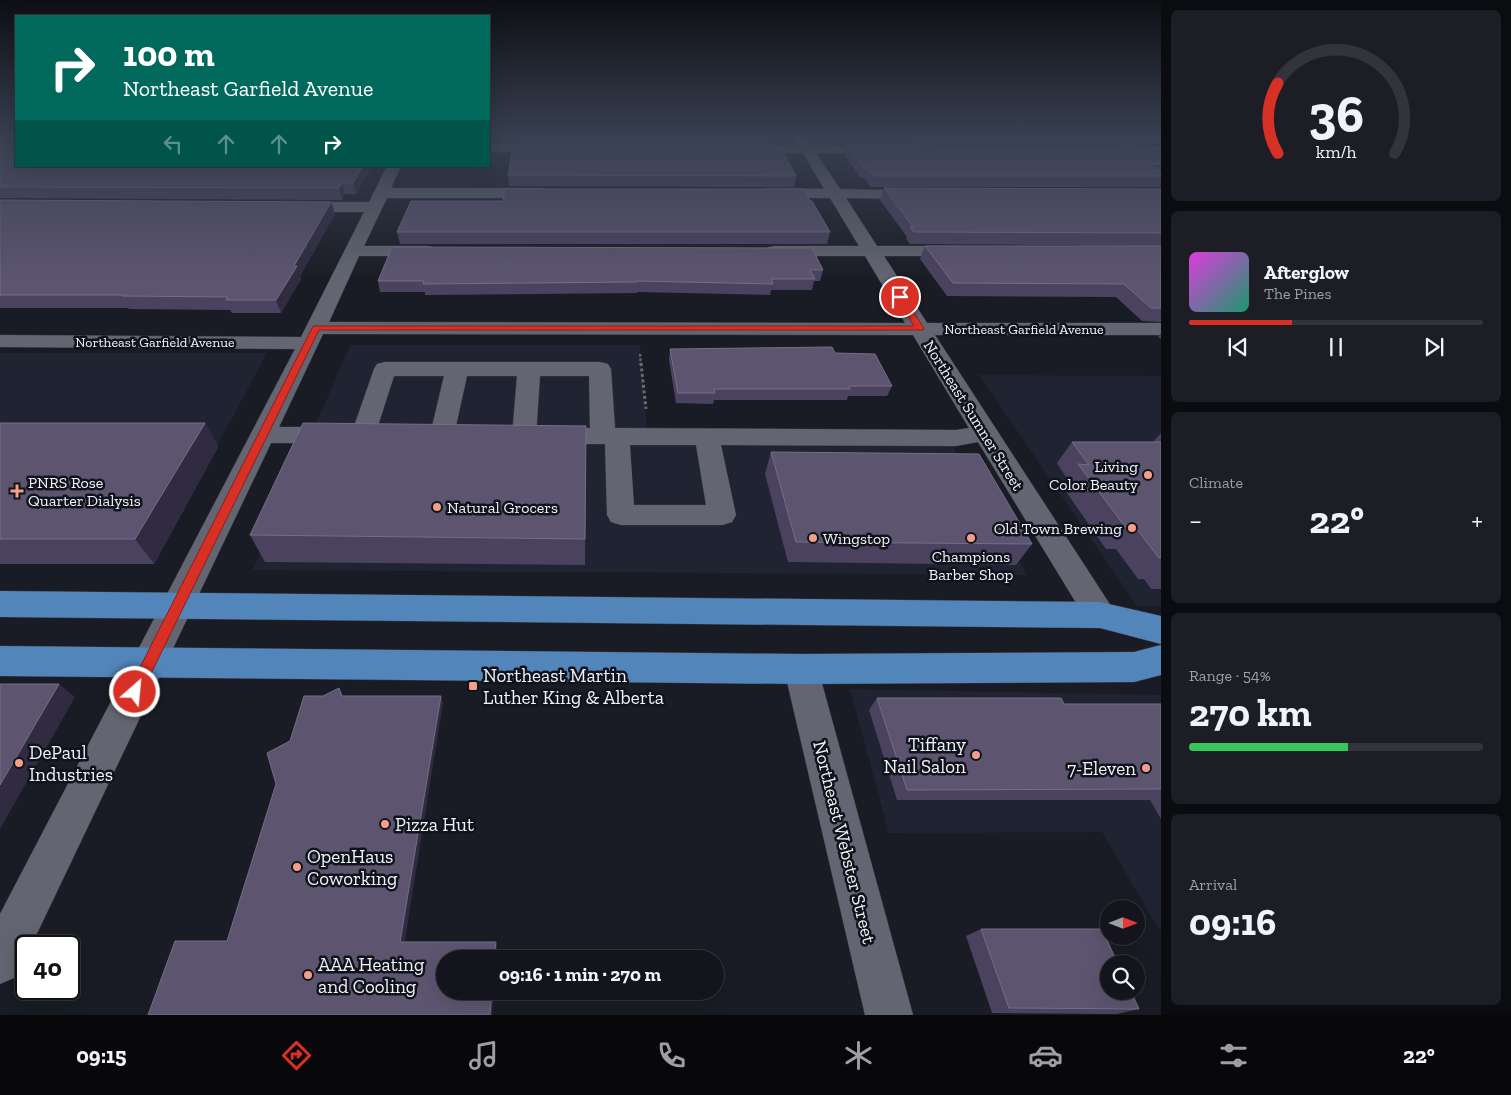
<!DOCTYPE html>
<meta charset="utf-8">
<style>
body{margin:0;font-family:"Zilla Slab",serif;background:#1d1e25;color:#f1f3f6;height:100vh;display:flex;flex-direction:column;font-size:19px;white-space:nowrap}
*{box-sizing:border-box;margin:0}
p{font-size:16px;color:#9d9fa3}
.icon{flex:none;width:28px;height:28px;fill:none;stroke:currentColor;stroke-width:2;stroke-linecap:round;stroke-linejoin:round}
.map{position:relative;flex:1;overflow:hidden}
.drawer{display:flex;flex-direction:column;gap:10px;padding:10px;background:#0b0c0f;width:350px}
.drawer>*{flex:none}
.guide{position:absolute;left:15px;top:15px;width:475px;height:152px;border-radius:0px;box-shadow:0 5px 20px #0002,0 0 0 1px #33343b;background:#00695c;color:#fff;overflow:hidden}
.needle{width:32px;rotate:90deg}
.controls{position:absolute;left:1100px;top:900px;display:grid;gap:10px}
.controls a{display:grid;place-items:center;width:45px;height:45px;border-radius:50%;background:#14151c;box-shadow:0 5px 20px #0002,0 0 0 1px #33343b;font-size:25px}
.speed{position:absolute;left:15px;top:935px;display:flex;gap:10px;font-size:25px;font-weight:700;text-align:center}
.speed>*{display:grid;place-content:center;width:65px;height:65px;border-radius:50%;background:#14151c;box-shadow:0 5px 20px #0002,0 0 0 1px #33343b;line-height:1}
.speed .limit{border:2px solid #111;border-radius:8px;background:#fff;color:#111}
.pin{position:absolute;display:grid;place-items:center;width:42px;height:42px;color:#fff;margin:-21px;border:2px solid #fff;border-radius:50%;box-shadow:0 1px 5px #0007}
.me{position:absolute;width:55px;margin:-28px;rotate:27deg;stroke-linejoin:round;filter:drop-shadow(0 0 4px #0008)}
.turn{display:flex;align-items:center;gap:18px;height:105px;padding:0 25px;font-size:22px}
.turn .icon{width:65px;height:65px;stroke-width:2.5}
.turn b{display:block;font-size:35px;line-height:42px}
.lanes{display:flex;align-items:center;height:48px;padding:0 25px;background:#0003;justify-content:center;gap:25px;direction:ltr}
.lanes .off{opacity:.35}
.big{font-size:38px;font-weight:800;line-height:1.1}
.drawer .card{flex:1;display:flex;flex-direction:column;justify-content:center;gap:8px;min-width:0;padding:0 18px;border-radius:8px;background:#1d1e25}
.drawer .dial{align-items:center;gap:0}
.dial svg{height:130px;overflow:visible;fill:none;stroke:#33343b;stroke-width:7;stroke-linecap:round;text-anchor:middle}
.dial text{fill:#f1f3f6;stroke:none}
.song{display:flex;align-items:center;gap:15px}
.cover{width:60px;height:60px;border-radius:8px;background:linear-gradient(135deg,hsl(300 70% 55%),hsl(160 70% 35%))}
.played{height:5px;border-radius:2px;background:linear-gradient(90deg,#d93025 35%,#33343b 35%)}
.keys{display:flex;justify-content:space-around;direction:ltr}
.heat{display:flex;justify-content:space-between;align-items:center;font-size:28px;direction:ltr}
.charge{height:8px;border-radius:4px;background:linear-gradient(90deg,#34c759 54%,#33343b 0)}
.trip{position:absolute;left:436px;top:950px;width:288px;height:50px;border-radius:25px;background:#14151c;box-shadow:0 5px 20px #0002,0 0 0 1px #33343b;font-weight:800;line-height:50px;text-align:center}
.tab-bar{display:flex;height:80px;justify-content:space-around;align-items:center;background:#08080b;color:#9d9fa3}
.tab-bar .icon{width:35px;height:35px}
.tab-bar .on{color:#d93025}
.tab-bar b{font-size:22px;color:#f1f3f6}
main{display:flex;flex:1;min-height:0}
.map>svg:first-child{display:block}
.built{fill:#202332}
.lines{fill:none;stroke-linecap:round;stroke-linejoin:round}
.minor-casing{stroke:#393a42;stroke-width:1}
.major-casing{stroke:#393a42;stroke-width:1}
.path-far1{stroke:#686a72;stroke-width:2.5;stroke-dasharray:2.5 2;stroke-linecap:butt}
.path{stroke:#686a72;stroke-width:3;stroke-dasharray:3 2.5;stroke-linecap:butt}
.minor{fill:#636672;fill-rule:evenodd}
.major{fill:#5286bb;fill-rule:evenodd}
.wall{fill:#4b4260}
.shaded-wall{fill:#302b41}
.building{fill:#5d5570;stroke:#746e86}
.route{fill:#d93025;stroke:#8d1f18}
.poi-dot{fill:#f49e88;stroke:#11131c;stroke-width:2}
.labels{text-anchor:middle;stroke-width:5;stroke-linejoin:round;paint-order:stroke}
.far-street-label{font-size:14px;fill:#f1f3fa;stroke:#11131c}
.street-label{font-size:16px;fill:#f1f3fa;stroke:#11131c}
.poi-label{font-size:16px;fill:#f1f3fa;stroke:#11131c;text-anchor:start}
.near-poi-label{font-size:19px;fill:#f1f3fa;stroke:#11131c;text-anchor:start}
.near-street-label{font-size:19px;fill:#f1f3fa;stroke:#11131c}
</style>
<main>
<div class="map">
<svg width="1161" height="1015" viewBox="0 0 1161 1015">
<rect width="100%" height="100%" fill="#1a1c25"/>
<!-- built -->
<g class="built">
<polygon points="350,345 640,345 647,428 943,430 1027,575 253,570"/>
<polygon points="0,353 267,353 154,564 0,563"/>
<polygon points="979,375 1161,376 1161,606 1137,606"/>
<polygon points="850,689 1161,695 1161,933 1102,832 889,833"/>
</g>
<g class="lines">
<!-- minor casing -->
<g class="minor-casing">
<g id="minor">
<path d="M793,138H807L811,145L887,146L889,149L882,153H816L840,189L925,191L928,194L925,197L920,199L846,198L877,246H960L966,247L969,251L966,255L960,256H884L927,323H1161V335H935L1111,606L1116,615L1111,624L1100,628L1089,624L978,442L956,446L721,445L736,515L732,522L722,525H621L611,522L607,515L605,444H550L541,442L538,436L541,430L550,428H590L589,376H540L536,436L533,442L524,444L515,442L512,436L517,376H467L454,435L451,441L442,443L433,441L430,435L444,376H394L375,435L372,441L363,443L354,441L351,435L374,369L377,364L385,362H600L608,364L611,369L615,428L956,430L969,428L913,335L323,334L279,427H334L343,429L346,435L343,441L334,443H271L31,946H26V955L16,977L0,984V914L295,349L0,347V335L301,337L364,212H296L290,210L288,207L290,204L296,202H369L387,166H401L391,188H542L547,190L550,193L547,196L542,198H387L364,246H427L433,247L436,251L433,255L427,256H359L329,322L905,323L865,256H775L769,255L766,251L769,247L775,246H859L830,198H768L763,196L760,193L763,190L768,188L824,189L803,153H743L736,149L743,145H798ZM630,445H696L706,505H634Z"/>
<polygon points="1111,138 1127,138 1161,160 1161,170 1156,169"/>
<polygon points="489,144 550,144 557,148 550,152 489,152"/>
<polygon points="801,654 813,658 818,669 913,1015 865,1015 784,669 789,658"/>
</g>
</g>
<!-- major casing -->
<g class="major-casing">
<g id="major">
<polygon points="0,591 1100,602 1161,616 1161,644 1100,628 0,617"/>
<polygon points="1161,645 1161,675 1134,682 801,684 0,676 0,646 801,654 1134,652"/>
</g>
</g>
<!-- path-far1 -->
<polyline class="path-far1" points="640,354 641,365"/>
<!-- path -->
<polyline class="path" points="641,363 646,409"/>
<!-- minor -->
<use href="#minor" class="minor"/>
<!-- major -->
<use href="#major" class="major"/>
</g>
<!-- wall -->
<g class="wall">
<polygon points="0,138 16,166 372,166 356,194 345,194 342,200 0,198"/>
<polygon points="517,138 767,138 766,143 517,142"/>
<polygon points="831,138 1161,138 1161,144 835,143"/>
<polygon points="846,145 1161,146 1161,186 1160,187 870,187 864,178 861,178 844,155"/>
<polygon points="777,148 796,176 794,187 509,186 508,175"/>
<polygon points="884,188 1161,189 1161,246 910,244 906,239 907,237 880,200"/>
<polygon points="0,200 331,202 335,214 300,276 301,279 281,313 232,313 230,310 129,309 128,308 0,308"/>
<polygon points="810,201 830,232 827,244 400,244 397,232"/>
<polygon points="925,246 1161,246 1161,322 1142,321 1116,297 947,296 920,259"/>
<polygon points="823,270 820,281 814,281 812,290 771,290 770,295 637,292 637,293 425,295 425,292 380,292 378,281"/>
<polygon points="1161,333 1161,339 1158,337"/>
<polygon points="670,349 835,353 892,386 887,396 848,396 847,400 714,400 713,404 676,403 669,360"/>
<polygon points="0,423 205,423 218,447 154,564 0,564"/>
<polygon points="586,426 585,565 265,562 250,535"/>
<polygon points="1161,433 1161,589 1151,589 1144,579 1138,579 1116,549 1106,549 1062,486 1067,479 1057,463 1072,442 1153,442"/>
<polygon points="771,452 1032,544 1016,565 788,562 765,474"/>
<polygon points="877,698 1064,704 1161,704 1161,819 1150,800 897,800 869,710"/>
<polygon points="981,929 1139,1009 1117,1014 992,1013 966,936"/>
</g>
<!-- shaded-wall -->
<g class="shaded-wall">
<polygon points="363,166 372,166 356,194 353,183"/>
<polygon points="342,183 345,194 342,200 339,188"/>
<polygon points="331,202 335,214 300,276 301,279 281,313 276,300 294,266"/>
<polygon points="205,423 218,447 154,564 135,539"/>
<polygon points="59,684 75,697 0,829 0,785"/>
<polygon points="441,696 443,703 404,946 400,942"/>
<polygon points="496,942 497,946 496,959 494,959"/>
<polygon points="492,991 494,991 492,1015 490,1015"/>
</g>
<!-- building -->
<g class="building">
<polygon points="0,138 16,138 16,166 363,166 353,183 342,183 339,188 0,187"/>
<polygon points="514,143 775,144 777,148 781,148 796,176 508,175"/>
<polygon points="846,145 1161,146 1161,164 1148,164 1161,172 1161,176 874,176 867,168 864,168"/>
<polygon points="884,188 1161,189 1161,233 914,232 910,227 913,227"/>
<polygon points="505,189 803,189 810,201 812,201 830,232 397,232 411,201 503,201"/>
<polygon points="0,200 331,202 294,266 297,266 276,300 226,300 228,297 122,296 123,295 0,295"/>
<polygon points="925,246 1161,246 1161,308 1151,308 1124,284 953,283"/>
<polygon points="392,247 812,248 823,270 810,270 815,279 771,279 773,284 637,281 637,282 423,284 424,281 378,281"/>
<polygon points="832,347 835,353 875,354 892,386 849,386 850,389 714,389 715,393 678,393 670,349"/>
<polygon points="0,423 205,423 135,539 0,539"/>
<polygon points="303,423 586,426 585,539 250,535"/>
<polygon points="1072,442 1161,442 1161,558 1159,558 1136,528 1126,528 1078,464 1089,465"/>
<polygon points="771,452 979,454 1032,544 796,542"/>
<polygon points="0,684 59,684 0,785"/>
<polygon points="339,688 342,696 441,696 400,942 496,942 494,959 445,959 445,991 492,991 490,1015 148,1015 175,941 227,941 276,784 267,753 290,741 304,696 323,696"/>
<polygon points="877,698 1061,698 1064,704 1161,704 1161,789 907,790"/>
<polygon points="981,929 1102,929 1118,964 1109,964 1109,991 1131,991 1139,1009 1009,1008"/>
</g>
<!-- sky -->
<linearGradient id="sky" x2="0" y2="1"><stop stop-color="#0e0f14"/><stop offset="0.49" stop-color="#384051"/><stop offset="1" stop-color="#384051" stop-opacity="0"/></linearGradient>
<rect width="1161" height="280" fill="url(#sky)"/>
<!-- route -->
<polygon class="route" points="897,296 903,296 924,328 923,330 319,330 140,696 135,698 130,696 128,692 130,687 313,326 914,326 896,297"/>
<!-- markers -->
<g class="poi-dot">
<circle cx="1148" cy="475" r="5"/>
<path d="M14.5 483.5h5v5h5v5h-5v5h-5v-5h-5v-5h5z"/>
<circle cx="437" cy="507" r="5"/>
<circle cx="1132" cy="528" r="5"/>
<circle cx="813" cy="538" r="5"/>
<circle cx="971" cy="538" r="5"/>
<rect x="468" y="681" width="10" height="10" rx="2.5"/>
<circle cx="976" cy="755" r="5"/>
<circle cx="19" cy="763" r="5"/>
<circle cx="1146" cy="768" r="5"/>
<circle cx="385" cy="824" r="5"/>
<circle cx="297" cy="867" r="5"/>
<circle cx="308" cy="975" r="5"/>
</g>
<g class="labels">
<!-- far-street labels -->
<g class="far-street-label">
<text x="1024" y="334">Northeast Garfield Avenue</text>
<text x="155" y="347">Northeast Garfield Avenue</text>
</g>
<!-- street labels -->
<g class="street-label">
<text transform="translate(974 415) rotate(58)" y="6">Northeast Sumner Street</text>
</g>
<!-- poi labels -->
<g class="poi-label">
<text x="1138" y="472" text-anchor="end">Living<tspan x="1138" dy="18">Color Beauty</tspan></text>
<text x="28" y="488">PNRS Rose<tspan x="28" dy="18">Quarter Dialysis</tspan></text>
<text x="447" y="513">Natural Grocers</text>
<text x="1122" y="534" text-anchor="end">Old Town Brewing</text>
<text x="823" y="544">Wingstop</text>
<text x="971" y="562" text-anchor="middle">Champions<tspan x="971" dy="18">Barber Shop</tspan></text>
</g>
<!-- near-poi labels -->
<g class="near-poi-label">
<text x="483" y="682">Northeast Martin<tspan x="483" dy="22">Luther King &amp; Alberta</tspan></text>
<text x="966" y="751" text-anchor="end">Tiffany<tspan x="966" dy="22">Nail Salon</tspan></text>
<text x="29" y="759">DePaul<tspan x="29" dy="22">Industries</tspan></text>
<text x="1136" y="775" text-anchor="end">7-Eleven</text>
<text x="395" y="831">Pizza Hut</text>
<text x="307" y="863">OpenHaus<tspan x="307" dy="22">Coworking</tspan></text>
<text x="318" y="971">AAA Heating<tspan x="318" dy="22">and Cooling</tspan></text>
</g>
<!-- near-street labels -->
<g class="near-street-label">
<text transform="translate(845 842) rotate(76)" y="7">Northeast Webster Street</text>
</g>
</g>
</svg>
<div class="controls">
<a><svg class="needle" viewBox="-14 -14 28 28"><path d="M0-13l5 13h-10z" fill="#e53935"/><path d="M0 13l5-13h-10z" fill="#9d9fa3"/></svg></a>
<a><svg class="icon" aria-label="search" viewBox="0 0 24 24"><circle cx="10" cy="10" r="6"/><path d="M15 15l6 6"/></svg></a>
</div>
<div class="speed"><div class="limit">40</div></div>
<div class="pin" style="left:900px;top:297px;background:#d93025"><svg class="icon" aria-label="arrive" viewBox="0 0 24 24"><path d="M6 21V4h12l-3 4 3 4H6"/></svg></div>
<svg class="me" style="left:135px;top:692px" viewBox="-20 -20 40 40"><circle r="17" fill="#d93025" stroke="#fff" stroke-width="3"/><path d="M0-11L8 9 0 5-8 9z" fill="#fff"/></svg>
<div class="trip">09:16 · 1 min · 270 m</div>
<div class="guide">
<div class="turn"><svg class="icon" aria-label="right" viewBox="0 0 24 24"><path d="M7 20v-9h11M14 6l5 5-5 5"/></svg><div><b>100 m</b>Northeast Garfield Avenue</div></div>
<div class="lanes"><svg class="icon off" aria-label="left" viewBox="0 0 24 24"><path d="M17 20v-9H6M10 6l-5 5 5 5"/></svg><svg class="icon off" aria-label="ahead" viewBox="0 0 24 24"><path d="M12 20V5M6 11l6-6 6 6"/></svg><svg class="icon off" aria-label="ahead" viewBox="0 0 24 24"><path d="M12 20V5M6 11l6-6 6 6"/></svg><svg class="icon" aria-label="right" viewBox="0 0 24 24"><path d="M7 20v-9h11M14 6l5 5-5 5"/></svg></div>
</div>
</div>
<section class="drawer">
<div class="card dial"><svg viewBox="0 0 100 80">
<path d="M14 69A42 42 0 1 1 86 69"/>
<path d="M14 69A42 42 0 0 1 14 26" stroke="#d93025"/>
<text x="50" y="56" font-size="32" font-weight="700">36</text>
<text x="50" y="72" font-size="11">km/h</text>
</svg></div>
<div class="card">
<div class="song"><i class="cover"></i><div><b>Afterglow</b><p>The Pines</p></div></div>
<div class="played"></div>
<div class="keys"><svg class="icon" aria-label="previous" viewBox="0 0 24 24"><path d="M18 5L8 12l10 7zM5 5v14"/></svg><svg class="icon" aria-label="pause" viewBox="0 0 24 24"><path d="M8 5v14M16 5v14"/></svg><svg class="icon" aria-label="next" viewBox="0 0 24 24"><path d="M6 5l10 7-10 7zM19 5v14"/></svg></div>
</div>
<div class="card"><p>Climate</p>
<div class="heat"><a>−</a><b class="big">22°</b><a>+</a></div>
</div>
<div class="card"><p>Range · 54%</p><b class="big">270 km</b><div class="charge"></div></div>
<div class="card"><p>Arrival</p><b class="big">09:16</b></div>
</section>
</main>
<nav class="tab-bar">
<b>09:15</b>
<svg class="icon on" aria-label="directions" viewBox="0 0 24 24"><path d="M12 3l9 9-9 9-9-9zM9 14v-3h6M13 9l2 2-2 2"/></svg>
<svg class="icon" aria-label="music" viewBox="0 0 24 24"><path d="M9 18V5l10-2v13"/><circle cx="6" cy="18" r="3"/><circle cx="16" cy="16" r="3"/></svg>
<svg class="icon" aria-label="phone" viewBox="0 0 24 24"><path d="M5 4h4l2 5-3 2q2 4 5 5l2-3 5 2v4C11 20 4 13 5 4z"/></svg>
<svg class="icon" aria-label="climate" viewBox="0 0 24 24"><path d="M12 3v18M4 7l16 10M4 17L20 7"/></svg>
<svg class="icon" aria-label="car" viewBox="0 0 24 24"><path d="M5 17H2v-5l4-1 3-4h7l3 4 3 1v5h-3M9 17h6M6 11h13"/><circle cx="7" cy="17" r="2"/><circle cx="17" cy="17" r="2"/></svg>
<svg class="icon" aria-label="filters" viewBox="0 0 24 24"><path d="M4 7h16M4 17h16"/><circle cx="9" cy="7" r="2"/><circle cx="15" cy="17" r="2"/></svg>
<b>22°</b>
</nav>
